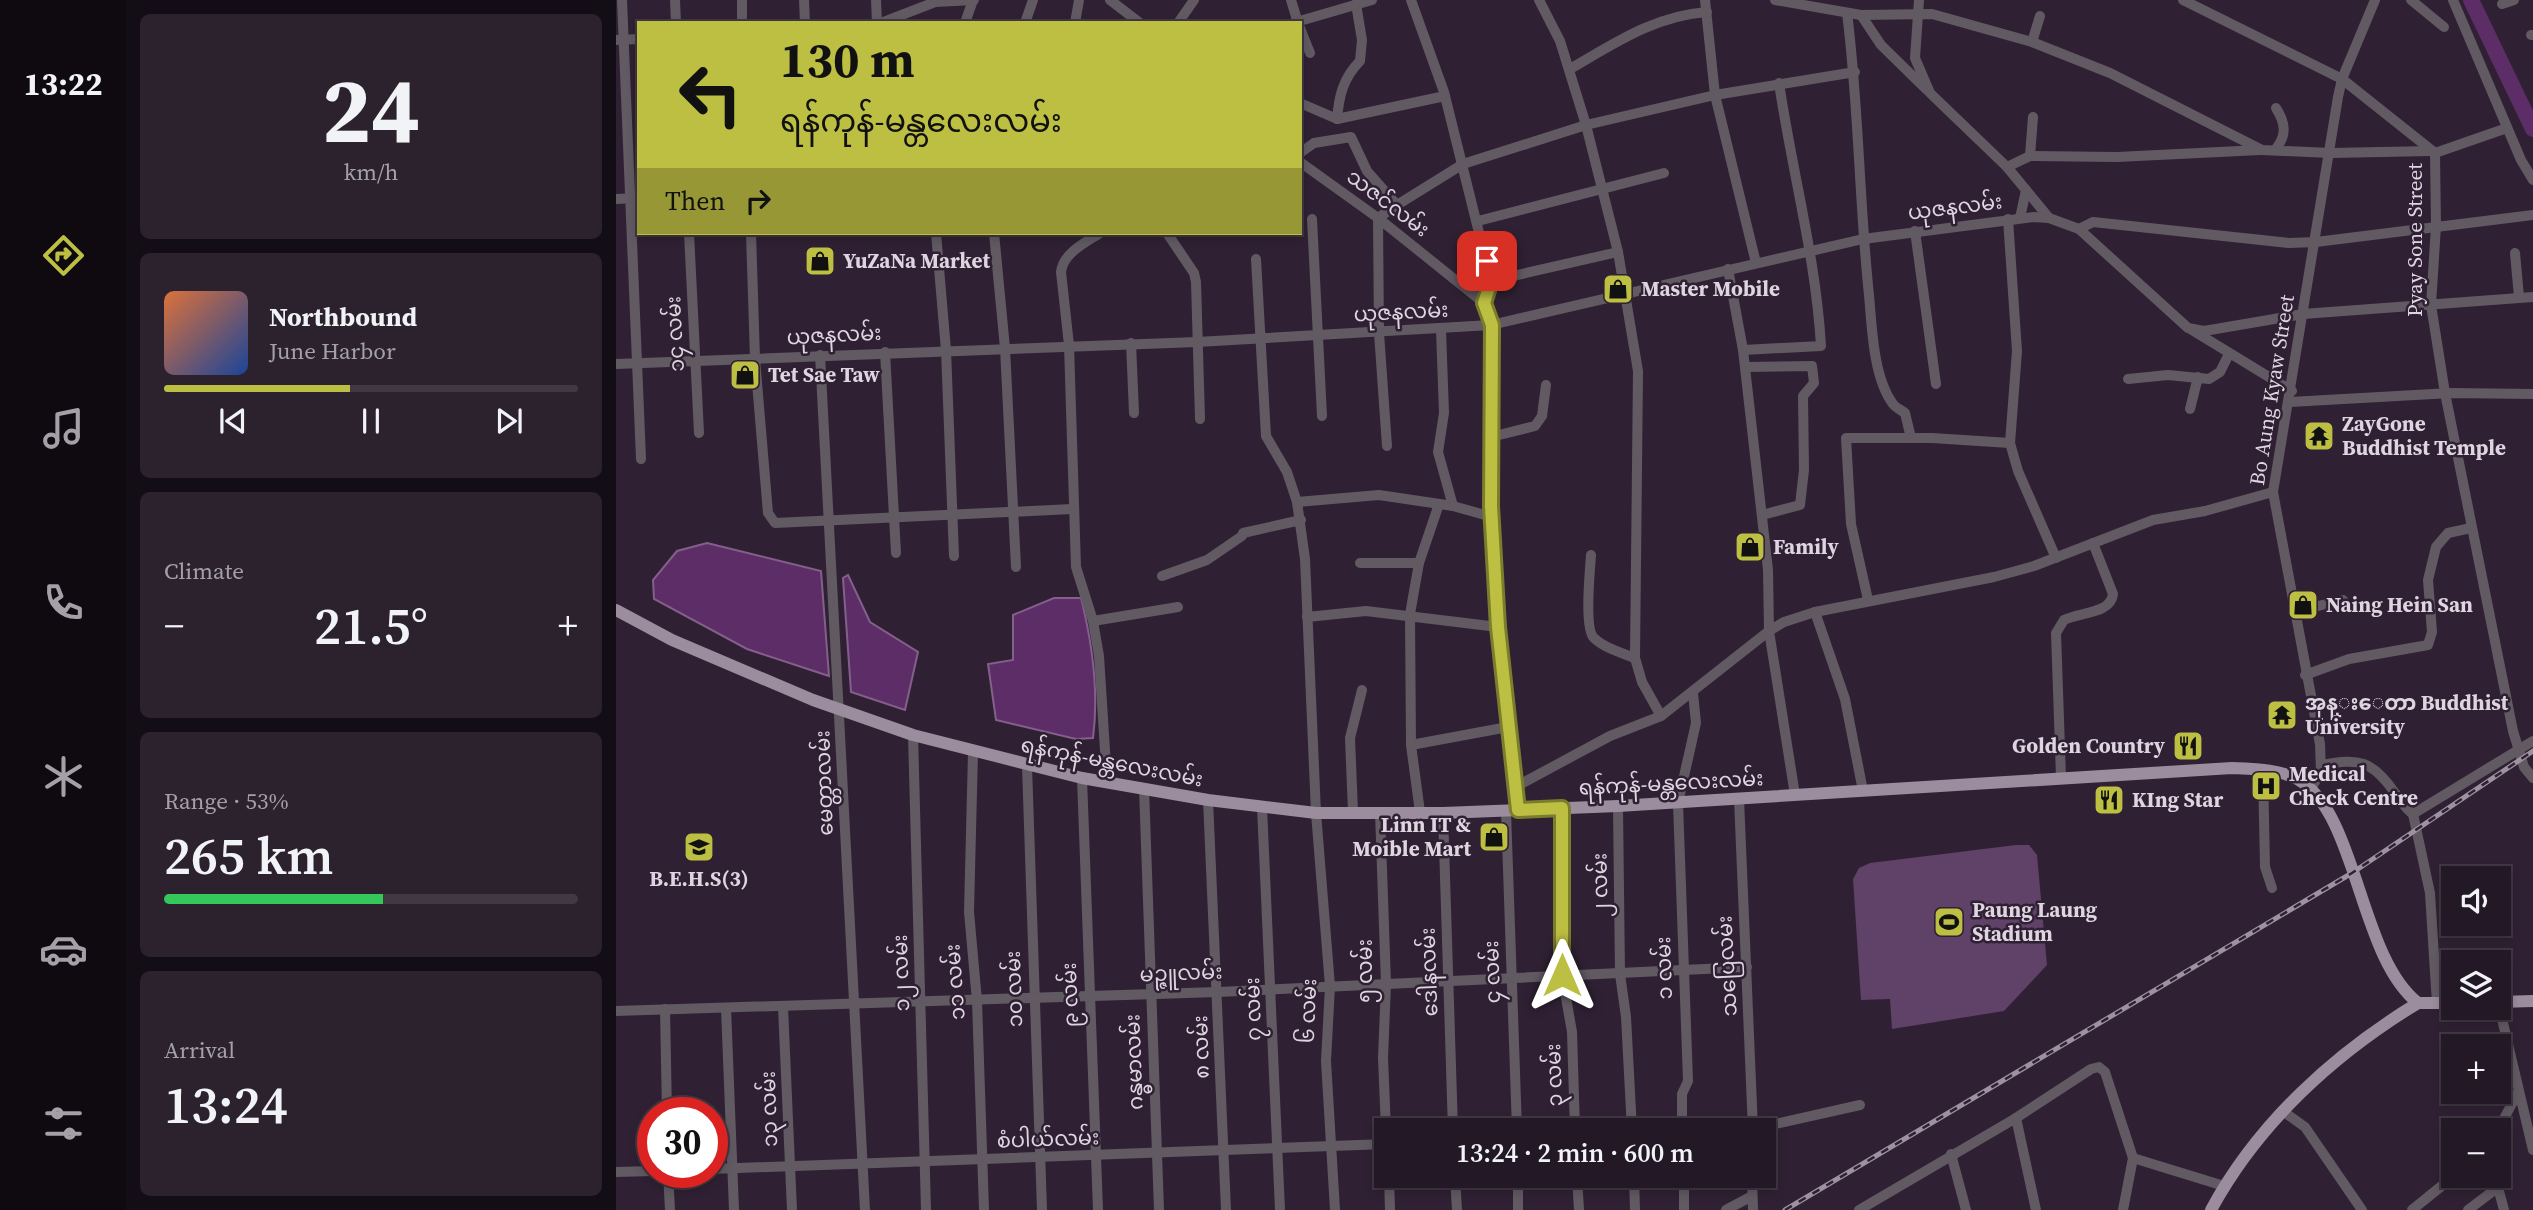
<!DOCTYPE html>
<meta charset="utf-8">
<style>
body{margin:0;font-family:"Source Serif 4","Noto Sans Myanmar",serif;background:#2b222e;color:#f1f3f6;height:100vh;display:flex;flex-direction:column;font-size:26px;white-space:nowrap}
*{box-sizing:border-box;margin:0}
p{font-size:23px;color:#a3a0a7}
.icon{flex:none;width:38px;height:38px;fill:none;stroke:currentColor;stroke-width:2;stroke-linecap:round;stroke-linejoin:round}
.map{position:relative;flex:1;overflow:hidden}
.details{display:flex;flex-direction:column;gap:14px;padding:14px;background:#130e15;width:490px}
.details>*{flex:none}
.top-card{position:absolute;left:21px;top:21px;width:665px;height:214px;border-radius:0px;box-shadow:0 4px 10px #0003,0 0 0 2px #403843;background:#bdbf43;color:#111;overflow:hidden}
.fabs{position:absolute;left:1825px;top:866px;display:grid;gap:14px}
.fabs a{display:grid;place-items:center;width:70px;height:70px;border-radius:0px;background:#231926;box-shadow:0 4px 10px #0003,0 0 0 2px #403843;font-size:35px}
.speed{position:absolute;left:21px;top:1097px;display:flex;gap:14px;font-size:35px;font-weight:700;text-align:center}
.speed>*{display:grid;place-content:center;width:91px;height:91px;border-radius:50%;background:#231926;box-shadow:0 4px 10px #0003,0 0 0 2px #403843;line-height:1}
.speed .limit{border:10px solid #d22;background:#fff;color:#111}
.pin{position:absolute;display:grid;place-items:center;width:60px;height:60px;color:#fff;margin:-30px;border-radius:14px;box-shadow:0 4px 10px #0006}
.me{position:absolute;width:77px;margin:-38px;rotate:0deg;stroke-linejoin:round;filter:drop-shadow(0 0 5px #0008)}
.turn{display:flex;align-items:center;gap:24px;height:147px;padding:0 28px;font-size:32px}
.turn .icon{width:91px;height:91px;stroke-width:2.5}
.turn b{display:block;font-size:49px;line-height:60px}
.then{display:flex;align-items:center;height:66px;padding:0 28px;background:#0003;gap:14px;font-size:26px}
.big{font-size:52px;font-weight:600;line-height:1.1}
.details .tile{flex:1;display:flex;flex-direction:column;justify-content:center;gap:10px;min-width:0;padding:0 24px;border-radius:10px;background:#2b222e}
.details .dial{align-items:center;gap:0}
.dial b{font-size:91px;line-height:1}
.song{display:flex;align-items:center;gap:21px}
.cover{width:84px;height:84px;border-radius:10px;background:linear-gradient(135deg,hsl(20 70% 55%),hsl(220 70% 35%))}
.played{height:7px;border-radius:4px;background:linear-gradient(90deg,#bdbf43 45%,#403843 45%)}
.keys{display:flex;justify-content:space-around;direction:ltr}
.heat{display:flex;justify-content:space-between;align-items:center;font-size:38px;direction:ltr}
.charge{height:10px;border-radius:5px;background:linear-gradient(90deg,#34c759 53%,#403843 0)}
.trip{position:absolute;left:758px;top:1118px;width:402px;height:70px;border-radius:0px;background:#231926;box-shadow:0 4px 10px #0003,0 0 0 2px #403843;font-weight:600;line-height:70px;text-align:center}
main{display:flex;flex:1;min-height:0}
.menu{display:flex;flex-direction:column;width:126px;justify-content:space-around;align-items:center;background:#0e0a0f;color:#a3a0a7}
.menu .icon{width:49px;height:49px}
.menu .on{color:#bdbf43}
.menu b{font-size:32px;color:#f1f3f6}
.map>svg:first-child{display:block}
.pitch{fill:#604168}
.water{fill:#5d2d67;stroke:#845f8c;stroke-width:2}
.lines{fill:none;stroke-linecap:round;stroke-linejoin:round}
.river{stroke:#5d2d67;stroke-width:16}
.minor{stroke:#615a63;stroke-width:10}
.major{stroke:#9b8c9e;stroke-width:12}
.rail-casing{stroke:#9d92a0;stroke-width:5}
.rail{stroke:#2f2133;stroke-width:2.5;stroke-dasharray:8;stroke-linecap:butt}
.route-casing{stroke:#7b7c2c;stroke-width:18}
.route{stroke:#bdbf43;stroke-width:12}
.labels{text-anchor:middle;stroke-width:5;stroke-linejoin:round;paint-order:stroke}
.street-label{font-size:21px;fill:#dfd5e1;stroke:#2f2133}
.poi-label{font-size:21px;font-weight:bold;fill:#dfd5e1;stroke:#2f2133;text-anchor:start}
</style>
<main>
<nav class="menu">
<b>13:22</b>
<svg class="icon on" aria-label="directions" viewBox="0 0 24 24"><path d="M12 3l9 9-9 9-9-9zM9 14v-3h6M13 9l2 2-2 2"/></svg>
<svg class="icon" aria-label="music" viewBox="0 0 24 24"><path d="M9 18V5l10-2v13"/><circle cx="6" cy="18" r="3"/><circle cx="16" cy="16" r="3"/></svg>
<svg class="icon" aria-label="phone" viewBox="0 0 24 24"><path d="M5 4h4l2 5-3 2q2 4 5 5l2-3 5 2v4C11 20 4 13 5 4z"/></svg>
<svg class="icon" aria-label="climate" viewBox="0 0 24 24"><path d="M12 3v18M4 7l16 10M4 17L20 7"/></svg>
<svg class="icon" aria-label="car" viewBox="0 0 24 24"><path d="M5 17H2v-5l4-1 3-4h7l3 4 3 1v5h-3M9 17h6M6 11h13"/><circle cx="7" cy="17" r="2"/><circle cx="17" cy="17" r="2"/></svg>
<svg class="icon" aria-label="filters" viewBox="0 0 24 24"><path d="M4 7h16M4 17h16"/><circle cx="9" cy="7" r="2"/><circle cx="15" cy="17" r="2"/></svg>
</nav>
<section class="details">
<div class="tile dial"><b>24</b><p>km/h</p></div>
<div class="tile">
<div class="song"><i class="cover"></i><div><b>Northbound</b><p>June Harbor</p></div></div>
<div class="played"></div>
<div class="keys"><svg class="icon" aria-label="previous" viewBox="0 0 24 24"><path d="M18 5L8 12l10 7zM5 5v14"/></svg><svg class="icon" aria-label="pause" viewBox="0 0 24 24"><path d="M8 5v14M16 5v14"/></svg><svg class="icon" aria-label="next" viewBox="0 0 24 24"><path d="M6 5l10 7-10 7zM19 5v14"/></svg></div>
</div>
<div class="tile"><p>Climate</p>
<div class="heat"><a>−</a><b class="big">21.5°</b><a>+</a></div>
</div>
<div class="tile"><p>Range · 53%</p><b class="big">265 km</b><div class="charge"></div></div>
<div class="tile"><p>Arrival</p><b class="big">13:24</b></div>
</section>
<div class="map">
<svg width="1917" height="1210" viewBox="0 0 1917 1210">
<rect width="100%" height="100%" fill="#2f2133"/>
<!-- pitch -->
<polygon class="pitch" points="1400,845 1413,845 1421,855 1431,965 1388,1011 1276,1029 1274,999 1245,1000 1237,879 1243,868 1254,863"/>
<!-- water -->
<g class="water">
<polygon points="91,543 205,571 213,676 131,649 38,599 37,580 61,551"/>
<polygon points="232,575 254,622 302,652 289,710 235,692 227,578"/>
<path d="M438,598H465C476,642 483,692 477,738L460,739L380,720L372,664L397,660V615Z"/>
</g>
<g class="lines">
<!-- river -->
<polyline class="river" points="1855,0 1917,129"/>
<!-- minor -->
<g class="minor">
<polyline points="6,0 25,459"/>
<polyline points="59,0 60,23"/>
<polyline points="126,0 126,23"/>
<polyline points="188,0 189,23"/>
<polyline points="260,0 261,23"/>
<polyline points="494,0 524,23"/>
<polyline points="675,0 682,23"/>
<polyline points="795,0 828,92 875,281 868,303 875,325 875,506 882,627 902,810"/>
<polyline points="923,0 944,41 970,125 1002,252 1022,371 1019,658 1026,682 1045,716"/>
<polyline points="1089,0 1099,95 1140,263"/>
<polyline points="1159,0 1245,15 1316,14 1416,42 1494,73 1646,150 1715,153 1815,151"/>
<polyline points="1303,0 1299,58 1314,93 1391,167"/>
<polyline points="1567,0 1726,79 1819,153 1820,226 1815,305 1829,393 1897,731 1908,767 1917,778"/>
<polyline points="1795,0 1828,27"/>
<polyline points="1837,0 1905,160 1917,180"/>
<polyline points="1886,4 1898,0"/>
<path d="M1231,13C1243,107 1243,201 1253,295C1256,327 1257,377 1277,404C1279,407 1285,410 1289,413L1295,438"/>
<polyline points="1245,15 1265,45 1311,90"/>
<polyline points="265,23 319,2 358,0"/>
<polyline points="349,23 357,0"/>
<polyline points="409,23 417,0"/>
<polyline points="459,23 463,0"/>
<polyline points="562,23 578,0"/>
<polyline points="677,23 756,0"/>
<polyline points="684,28 694,53"/>
<polyline points="1915,35 1917,35"/>
<polyline points="0,40 23,39"/>
<polyline points="1416,42 1424,16"/>
<path d="M954,69C999,43 1038,16 1091,12"/>
<polyline points="684,103 721,119 829,96"/>
<path d="M721,119C723,96 727,78 744,61L746,40L740,4"/>
<path d="M1659,150C1671,135 1670,124 1660,108"/>
<polyline points="684,153 698,143 735,137 751,171 781,205 847,164 970,125 1099,95 1239,72"/>
<polyline points="1819,153 1891,128"/>
<polyline points="1414,156 1417,117"/>
<polyline points="684,162 762,218 868,303"/>
<polyline points="1410,190 1433,218"/>
<polyline points="0,199 23,198"/>
<polyline points="1404,218 1410,190 1391,167 1414,156 1501,157 1644,150"/>
<polyline points="696,219 706,416"/>
<polyline points="1392,219 1401,351 1394,443 1402,471 1440,558"/>
<polyline points="862,221 1048,173"/>
<polyline points="1463,229 1477,222 1673,243 1700,242 1917,215"/>
<polyline points="1299,231 1320,384"/>
<polyline points="73,233 83,433"/>
<polyline points="135,233 139,359 152,513 159,523 456,509"/>
<polyline points="320,233 330,350 338,556"/>
<polyline points="378,233 389,348 400,567"/>
<path d="M484,233C469,243 447,253 445,272L453,345L460,567L477,621L483,656L491,782"/>
<polyline points="551,233 578,273 580,282 584,419"/>
<polyline points="1899,253 1903,297"/>
<polyline points="640,259 650,436 671,472 681,502 689,559 700,813 714,986 710,1061 719,1210"/>
<polyline points="1112,269 1127,350 1152,570 1153,631 1179,795"/>
<polyline points="875,281 1002,252"/>
<polyline points="825,330 828,413 822,452 837,506"/>
<polyline points="1576,330 1676,391"/>
<polyline points="515,343 518,413"/>
<path d="M1127,350L1205,346C1200,258 1176,171 1163,83"/>
<polyline points="269,352 280,553"/>
<polyline points="204,355 249,1210"/>
<polyline points="0,364 581,342 875,325 1247,239 1418,217 1433,218 1463,229 1572,328 1588,331 1687,314 1917,297"/>
<polyline points="1129,367 1196,366 1198,383 1187,396 1188,470 1184,505 1146,515"/>
<polyline points="1512,379 1552,375 1593,379 1604,372 1613,354"/>
<polyline points="1674,402 1835,393 1917,394"/>
<polyline points="1574,409 1582,377"/>
<polyline points="875,437 919,426 926,416 930,385"/>
<polyline points="771,446 763,333 762,218 781,205"/>
<polyline points="681,502 763,495 837,506 876,517"/>
<path d="M975,555C974,570 968,629 978,638C988,648 1006,653 1019,658"/>
<polyline points="744,563 803,563"/>
<polyline points="546,576 591,560 626,536 627,533 685,520"/>
<polyline points="1252,600 1235,524 1230,438 1316,438 1394,443"/>
<polyline points="1677,612 1727,600"/>
<polyline points="691,617 750,611 882,627"/>
<polyline points="477,621 562,607"/>
<polyline points="1689,675 1733,659 1812,645 1816,632 1812,580 1820,547 1832,533 1855,528"/>
<polyline points="297,735 310,1210"/>
<polyline points="795,745 892,727"/>
<polyline points="357,752 353,912 361,1001 368,1210"/>
<path d="M1706,765C1743,758 1756,760 1779,793C1785,800 1789,809 1797,814L1917,741"/>
<polyline points="411,766 426,1210"/>
<polyline points="1647,770 1649,867 1656,888"/>
<path d="M1445,777L1440,633L1448,620C1463,612 1495,614 1497,594L1477,543"/>
<polyline points="466,778 482,1210"/>
<polyline points="901,786 994,736 1045,716 1153,631 1168,622 1199,612"/>
<polyline points="528,788 543,1210"/>
<polyline points="1695,788 1705,772 1704,744 1657,492 1722,97 1726,79 1759,0"/>
<polyline points="1247,791 1229,699 1199,612 1378,577 1418,566 1537,520 1589,511 1657,492"/>
<polyline points="1123,799 1137,1130"/>
<polyline points="592,800 610,1210"/>
<polyline points="1002,806 1004,974 1010,1017 1016,1130"/>
<polyline points="646,807 664,1210"/>
<polyline points="946,809 946,975 956,1032 959,1130"/>
<polyline points="890,811 901,1130"/>
<polyline points="737,812 734,738 746,690"/>
<polyline points="764,812 770,984 767,1058 770,1130"/>
<polyline points="804,812 795,745 794,614 803,563 823,504"/>
<polyline points="827,813 837,1130"/>
<polyline points="1797,814 1814,893 1821,1004"/>
<polyline points="1883,1006 1917,1150"/>
<polyline points="167,1007 176,1210"/>
<polyline points="110,1008 118,1210"/>
<polyline points="49,1009 51,1113"/>
<polyline points="0,1011 602,992 1131,967"/>
<polyline points="1668,1112 1689,1127 1746,1210"/>
<polyline points="1400,1118 1420,1210"/>
<polyline points="1066,1130 1066,1094 1072,1081 1062,803 1080,723 1077,693"/>
<polyline points="1066,1130 1137,1129 1244,1105"/>
<polyline points="1882,1130 1902,1092"/>
<polyline points="1335,1154 1350,1210"/>
<polyline points="96,1169 770,1144"/>
<polyline points="0,1172 37,1171"/>
<polyline points="52,1172 54,1210"/>
<polyline points="773,1176 774,1210"/>
<polyline points="839,1176 841,1210"/>
<polyline points="902,1176 902,1210"/>
<polyline points="961,1176 963,1210"/>
<polyline points="1018,1176 1019,1210"/>
<polyline points="1068,1176 1068,1210"/>
<polyline points="1136,1176 1137,1210"/>
<polyline points="1879,1176 1888,1210"/>
<polyline points="1110,1210 1136,1196"/>
<polyline points="1243,1210 1400,1118 1475,1069 1483,1067 1489,1072 1517,1158 1608,1186"/>
<polyline points="1507,1210 1517,1158"/>
<polyline points="1796,1210 1838,1176"/>
<polyline points="1852,1210 1881,1188"/>
</g>
<!-- major -->
<g class="major">
<path d="M0,610L56,640L197,700L297,735L466,778L592,800L700,813H827L1002,806L1616,768C1638,769 1663,769 1683,780C1742,815 1743,957 1802,1003H1838"/>
<polyline points="1883,1002 1917,1001"/>
<path d="M1595,1210C1642,1123 1718,1054 1802,1003"/>
</g>
<!-- rail casing -->
<g class="rail-casing">
<polyline id="rail" points="1169,1210 1736,873 1917,751"/>
</g>
<!-- rail -->
<use href="#rail" class="rail"/>
</g>
<g class="lines">
<!-- route casing -->
<g class="route-casing">
<polyline id="route" points="871,261 875,281 868,303 876,325 875,506 882,627 902,810 946,808 946,975"/>
</g>
<!-- route -->
<use href="#route" class="route"/>
</g>
<!-- icons -->
<defs>
<g id="shop-square" transform="scale(1.575)"><rect x="-9" y="-9" width="18" height="18" rx="4" fill="#bdbf43" stroke="#2f2133"/><path d="M-5-2.5h2.3a2.7 3.5 0 0 1 5.4 0H5L5.5 6h-11ZM-1.5-2.5h3a1.5 2.3 0 0 0-3 0Z" fill="#111"/></g>
<g id="temple-square" transform="scale(1.575)"><rect x="-9" y="-9" width="18" height="18" rx="4" fill="#bdbf43" stroke="#2f2133"/><path d="M0-6L5-2H3V0L6.5 2.5H4V6H1.5V3h-3V6H-4V2.5H-6.5L-3 0V-2H-5Z" fill="#111"/></g>
<g id="restaurant-square" transform="scale(1.575)"><rect x="-9" y="-9" width="18" height="18" rx="4" fill="#bdbf43" stroke="#2f2133"/><path d="M-5-6h1v4h1v-4h1v4h1v-4h1v5L-1.5 .5V6h-2V.5L-5-1ZM5-6V6H3V1.5H1.5Q1.5-4 5-6Z" fill="#111"/></g>
<g id="hospital-square" transform="scale(1.575)"><rect x="-9" y="-9" width="18" height="18" rx="4" fill="#bdbf43" stroke="#2f2133"/><path d="M-5-5h3v3.5h4V-5h3V5h-3V1.5h-4V5h-3Z" fill="#111"/></g>
<g id="school-square" transform="scale(1.575)"><rect x="-9" y="-9" width="18" height="18" rx="4" fill="#bdbf43" stroke="#2f2133"/><path d="M0-5L7-2L0 1L-7-2ZM-4 1L0 2.5L4 1V4Q0 6-4 4Z" fill="#111"/></g>
<g id="stadium-square" transform="scale(1.575)"><rect x="-9" y="-9" width="18" height="18" rx="4" fill="#bdbf43" stroke="#2f2133"/><path d="M0-5a6.5 5 0 1 0 0 10a6.5 5 0 1 0 0-10ZM-3.5-1.8h7v3.6h-7Z" fill="#111"/></g>
</defs>
<g fill-rule="evenodd">
<use href="#shop-square" x="204" y="261"/>
<use href="#shop-square" x="1002" y="289"/>
<use href="#shop-square" x="129" y="375"/>
<use href="#temple-square" x="1703" y="436"/>
<use href="#shop-square" x="1134" y="547"/>
<use href="#shop-square" x="1687" y="605"/>
<use href="#temple-square" x="1666" y="715"/>
<use href="#restaurant-square" x="1572" y="746"/>
<use href="#hospital-square" x="1650" y="786"/>
<use href="#restaurant-square" x="1493" y="800"/>
<use href="#shop-square" x="878" y="837"/>
<use href="#school-square" x="83" y="847"/>
<use href="#stadium-square" x="1333" y="922"/>
</g>
<g class="labels">
<!-- street labels -->
<g class="street-label">
<text transform="translate(772 203) rotate(37)" y="7">သဇင်လမ်း</text>
<text transform="translate(1339 207) rotate(-7)" y="7">ယုဇနလမ်း</text>
<text transform="translate(1799 240) rotate(-90)" y="7">Pyay Sone Street</text>
<text transform="translate(785 312) rotate(-3)" y="7">ယုဇနလမ်း</text>
<text transform="translate(59 334) rotate(-93)" y="7">၁၄ လမ်း</text>
<text transform="translate(218 335) rotate(-3)" y="7">ယုဇနလမ်း</text>
<text transform="translate(1656 390) rotate(-81)" y="7">Bo Aung Kyaw Street</text>
<text transform="translate(496 762) rotate(11)" y="7">ရန်ကုန်-မန္တလေးလမ်း</text>
<text transform="translate(208 783) rotate(-92)" y="7">မေတ္တာလမ်း</text>
<text transform="translate(1055 783) rotate(-3)" y="7">ရန်ကုန်-မန္တလေးလမ်း</text>
<text transform="translate(984 885) rotate(-91)" y="7">၂ လမ်း</text>
<text transform="translate(1111 966) rotate(-93)" y="7">သပြေလမ်း</text>
<text transform="translate(1048 968) rotate(-92)" y="7">၁ လမ်း</text>
<text transform="translate(749 971) rotate(-90)" y="7">၅ လမ်း</text>
<text transform="translate(813 972) rotate(-92)" y="7">ဒေါနလမ်း</text>
<text transform="translate(876 972) rotate(-92)" y="7">၄ လမ်း</text>
<text transform="translate(285 973) rotate(-92)" y="7">၁၂ လမ်း</text>
<text transform="translate(565 973) rotate(-2)" y="7">မဉ္ဇူလမ်း</text>
<text transform="translate(339 982) rotate(-94)" y="7">၁၁ လမ်း</text>
<text transform="translate(398 989) rotate(-92)" y="7">၁၀ လမ်း</text>
<text transform="translate(454 995) rotate(-92)" y="7">၉ လမ်း</text>
<text transform="translate(637 1009) rotate(-92)" y="7">၇ လမ်း</text>
<text transform="translate(692 1011) rotate(-88)" y="7">၆ လမ်း</text>
<text transform="translate(585 1047) rotate(-92)" y="7">၈ လမ်း</text>
<text transform="translate(518 1062) rotate(-92)" y="7">ဂန္ဓမာလမ်း</text>
<text transform="translate(938 1075) rotate(-92)" y="7">၃ လမ်း</text>
<text transform="translate(153 1109) rotate(-92)" y="7">၁၃ လမ်း</text>
<text transform="translate(432 1139) rotate(-2)" y="7">စံပါယ်လမ်း</text>
</g>
<!-- poi labels -->
<g class="poi-label">
<text x="227" y="268">YuZaNa Market</text>
<text x="1025" y="296">Master Mobile</text>
<text x="152" y="382">Tet Sae Taw</text>
<text x="1726" y="431">ZayGone<tspan x="1726" dy="24">Buddhist Temple</tspan></text>
<text x="1157" y="554">Family</text>
<text x="1710" y="612">Naing Hein San</text>
<text x="1689" y="710">အုန္းေတာ Buddhist<tspan x="1689" dy="24">University</tspan></text>
<text x="1549" y="753" text-anchor="end">Golden Country</text>
<text x="1673" y="781">Medical<tspan x="1673" dy="24">Check Centre</tspan></text>
<text x="1516" y="807">KIng Star</text>
<text x="855" y="832" text-anchor="end">Linn IT &amp;<tspan x="855" dy="24">Moible Mart</tspan></text>
<text x="83" y="886" text-anchor="middle">B.E.H.S(3)</text>
<text x="1356" y="917">Paung Laung<tspan x="1356" dy="24">Stadium</tspan></text>
</g>
</g>
</svg>
<div class="fabs">
<a><svg class="icon" aria-label="sound" viewBox="0 0 24 24"><path d="M4 9h4l5-4v14l-5-4H4zM17 9q2 3 0 6"/></svg></a>
<a><svg class="icon" aria-label="layers" viewBox="0 0 24 24"><path d="M12 4l9 5-9 5-9-5zM3 14l9 5 9-5"/></svg></a>
<a>+</a>
<a>−</a>
</div>
<div class="speed"><div class="limit">30</div></div>
<div class="pin" style="left:871px;top:261px;background:#d93025"><svg class="icon" aria-label="arrive" viewBox="0 0 24 24"><path d="M6 21V4h12l-3 4 3 4H6"/></svg></div>
<svg class="me" style="left:946px;top:975px" viewBox="-20 -20 40 40"><path d="M0-17L14 15 0 8-14 15z" fill="#bdbf43" stroke="#fff" stroke-width="4"/></svg>
<div class="trip">13:24 · 2 min · 600 m</div>
<div class="top-card">
<div class="turn"><svg class="icon" aria-label="left" viewBox="0 0 24 24"><path d="M17 20v-9H6M10 6l-5 5 5 5"/></svg><div><b>130 m</b>ရန်ကုန်-မန္တလေးလမ်း</div></div>
<div class="then">Then<svg class="icon" aria-label="right" viewBox="0 0 24 24"><path d="M7 20v-9h11M14 6l5 5-5 5"/></svg></div>
</div>
</div>
</main>
